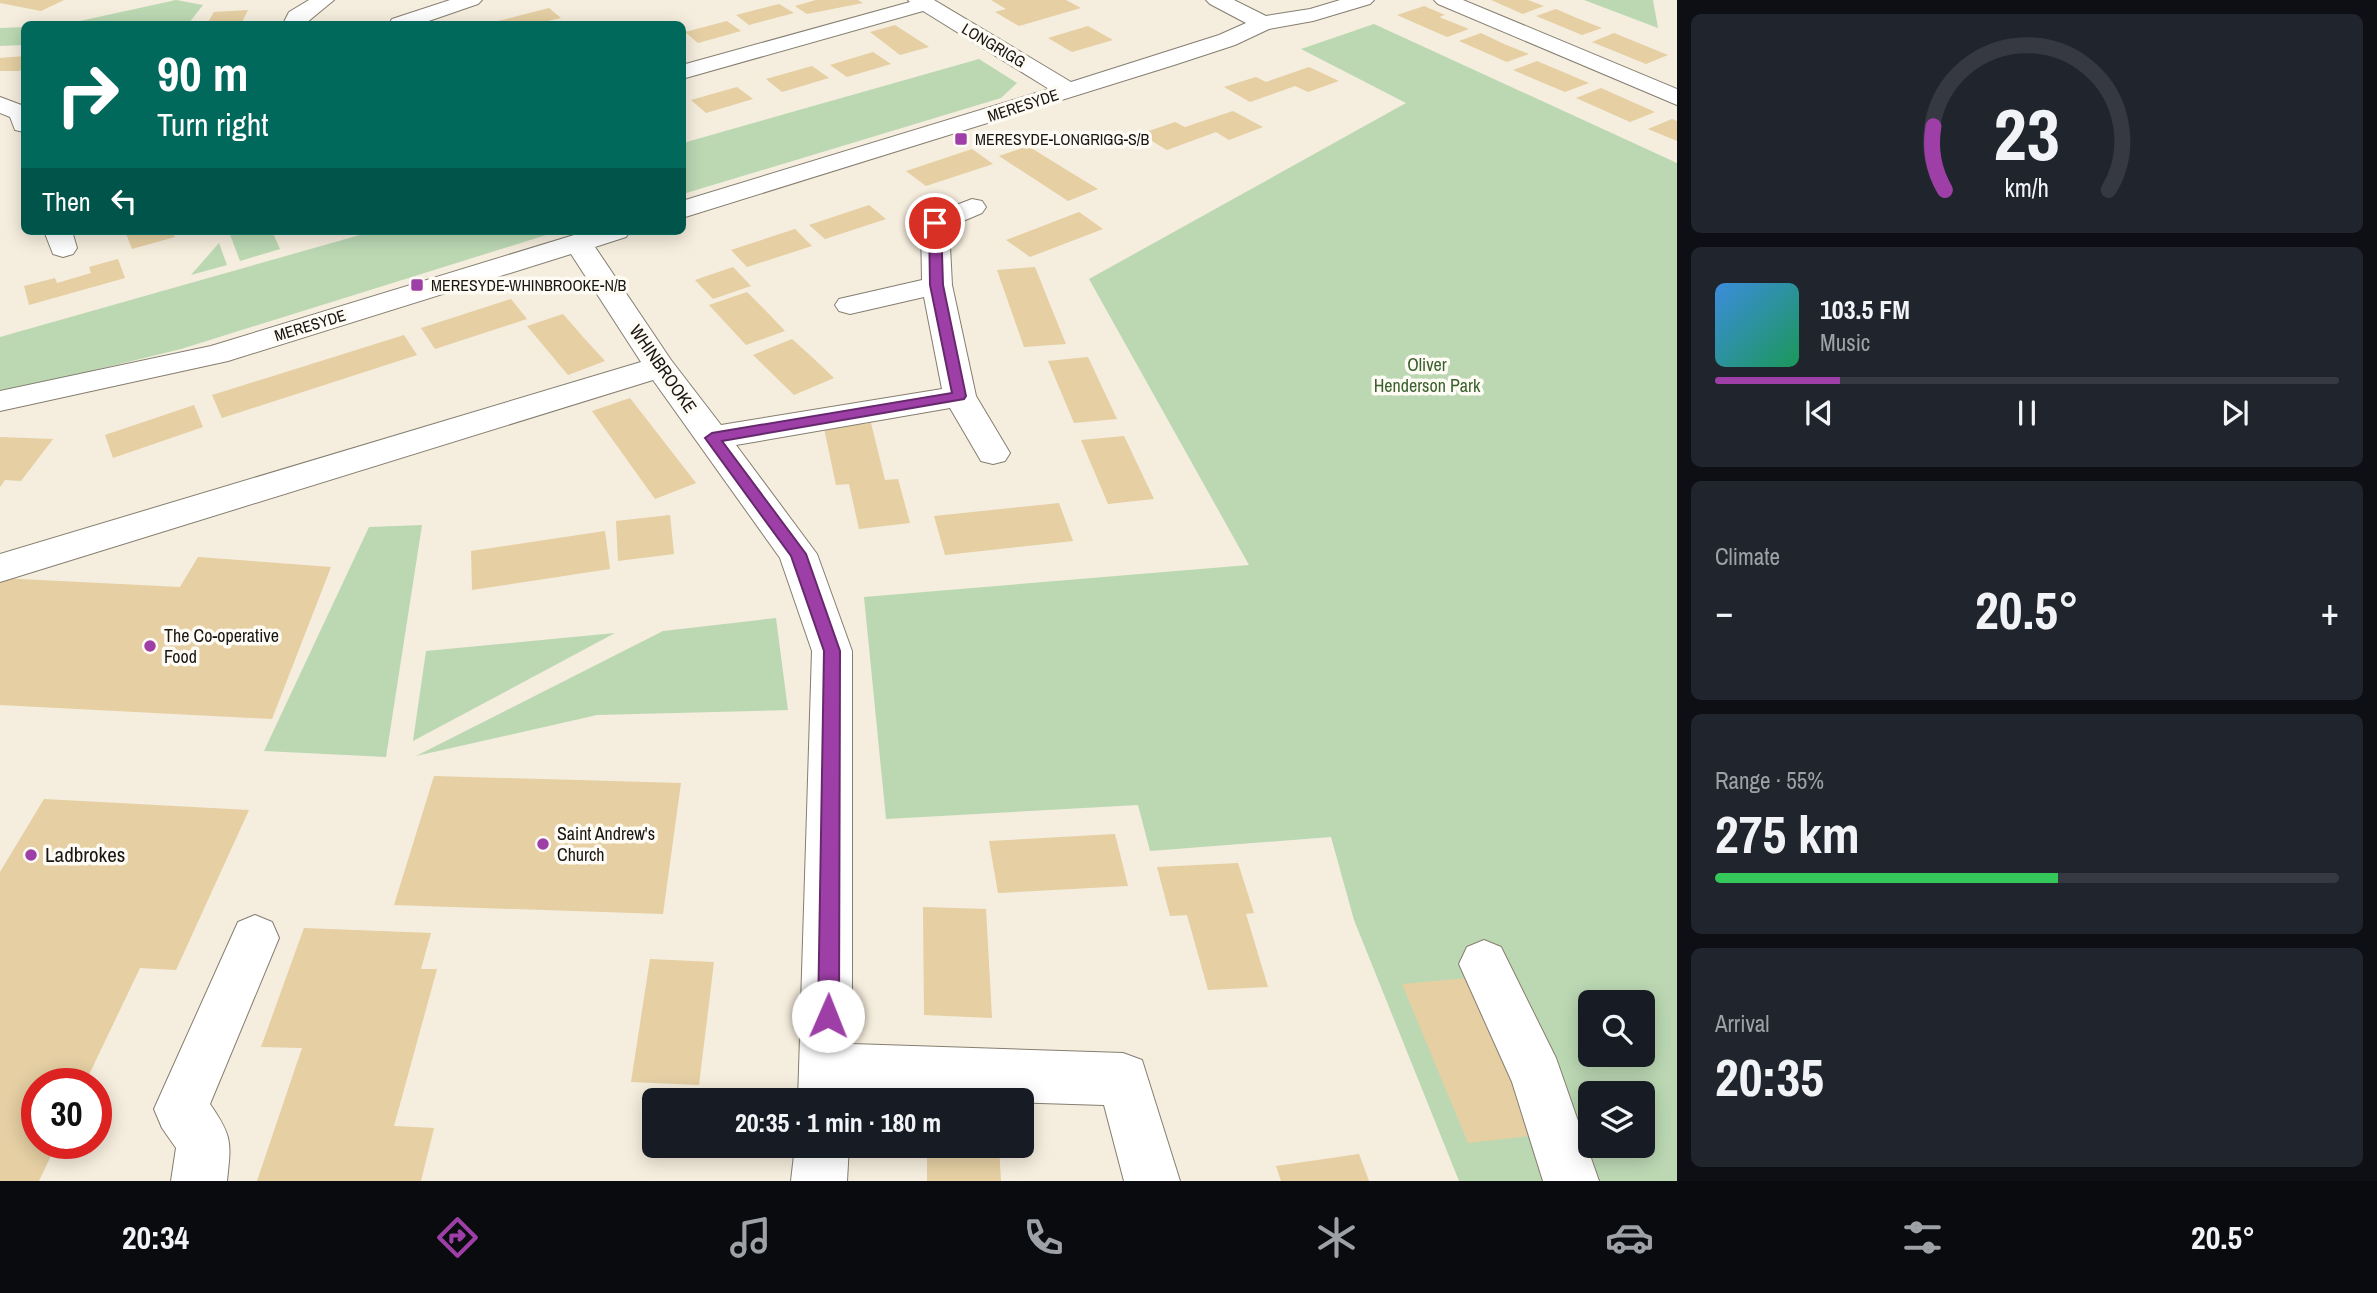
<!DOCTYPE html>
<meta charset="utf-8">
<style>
body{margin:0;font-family:"Archivo Narrow",sans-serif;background:#20242c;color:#f1f3f6;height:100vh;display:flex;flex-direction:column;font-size:26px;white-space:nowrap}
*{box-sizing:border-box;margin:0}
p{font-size:23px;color:#9ea1a6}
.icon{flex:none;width:38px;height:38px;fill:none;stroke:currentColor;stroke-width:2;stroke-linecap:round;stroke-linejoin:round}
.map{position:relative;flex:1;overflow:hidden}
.drawer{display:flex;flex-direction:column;gap:14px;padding:14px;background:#0d0f14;width:700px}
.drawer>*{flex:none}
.top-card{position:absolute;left:21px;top:21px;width:665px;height:214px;border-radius:10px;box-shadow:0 4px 18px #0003;background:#00695c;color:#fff;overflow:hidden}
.buttons{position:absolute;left:1578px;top:990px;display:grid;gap:14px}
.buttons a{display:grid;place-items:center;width:77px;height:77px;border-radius:10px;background:#171b24;box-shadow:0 4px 18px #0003;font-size:35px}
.speed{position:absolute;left:21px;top:1068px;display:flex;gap:14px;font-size:35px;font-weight:700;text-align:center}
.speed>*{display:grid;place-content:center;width:91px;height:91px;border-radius:50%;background:#171b24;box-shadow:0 4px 18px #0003;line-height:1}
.speed .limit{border:10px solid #d22;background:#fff;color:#111}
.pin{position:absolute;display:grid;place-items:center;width:60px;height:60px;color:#fff;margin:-30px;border:4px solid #fff;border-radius:50%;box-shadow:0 2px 7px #0007}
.me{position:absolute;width:77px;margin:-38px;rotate:1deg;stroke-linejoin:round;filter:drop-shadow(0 0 5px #0008)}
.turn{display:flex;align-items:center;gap:24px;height:147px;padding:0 21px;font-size:32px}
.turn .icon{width:91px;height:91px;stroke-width:2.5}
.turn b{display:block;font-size:49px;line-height:60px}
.then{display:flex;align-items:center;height:66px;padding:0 21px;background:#0003;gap:14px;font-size:26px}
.big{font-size:52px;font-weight:700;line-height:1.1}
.drawer .widget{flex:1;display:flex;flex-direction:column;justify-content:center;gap:10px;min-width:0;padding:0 24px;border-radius:10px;background:#20242c}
.drawer .dial{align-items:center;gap:0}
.dial svg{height:182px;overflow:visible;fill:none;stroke:#363941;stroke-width:7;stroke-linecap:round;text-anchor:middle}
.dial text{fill:#f1f3f6;stroke:none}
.song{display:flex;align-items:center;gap:21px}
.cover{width:84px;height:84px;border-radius:10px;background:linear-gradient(135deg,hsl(210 70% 55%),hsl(150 70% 35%))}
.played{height:7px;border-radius:4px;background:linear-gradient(90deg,#9e3fa7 20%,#363941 20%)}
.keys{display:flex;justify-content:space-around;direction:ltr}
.heat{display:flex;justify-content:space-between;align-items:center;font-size:38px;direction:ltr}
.charge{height:10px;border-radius:5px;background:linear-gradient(90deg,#34c759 55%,#363941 0)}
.trip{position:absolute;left:642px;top:1088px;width:392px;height:70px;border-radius:10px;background:#171b24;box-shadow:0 4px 18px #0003;font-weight:700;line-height:70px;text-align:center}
.menu{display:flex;height:112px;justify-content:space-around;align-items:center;background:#090b0e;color:#9ea1a6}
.menu .icon{width:49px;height:49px}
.menu .on{color:#9e3fa7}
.menu b{font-size:32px;color:#f1f3f6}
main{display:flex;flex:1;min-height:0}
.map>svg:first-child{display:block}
.green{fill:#bbd8b3;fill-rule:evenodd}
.building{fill:#e5cfa3}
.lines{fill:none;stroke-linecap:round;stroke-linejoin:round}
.minor-casing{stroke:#857e70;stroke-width:2}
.minor{fill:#fff;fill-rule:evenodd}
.route{fill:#9e3fa7;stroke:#67296d;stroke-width:2}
.poi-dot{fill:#9e3fa7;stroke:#fefbf4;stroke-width:2.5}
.labels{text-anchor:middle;stroke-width:7;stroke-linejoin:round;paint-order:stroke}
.far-street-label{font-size:16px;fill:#191611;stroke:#fefbf4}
.far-poi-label{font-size:16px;fill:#191611;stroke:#fefbf4;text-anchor:start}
.park-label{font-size:18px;fill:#39612d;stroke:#fefbf4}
.street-label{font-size:18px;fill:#191611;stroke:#fefbf4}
.poi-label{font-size:18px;fill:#191611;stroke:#fefbf4;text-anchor:start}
.near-poi-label{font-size:21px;fill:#191611;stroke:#fefbf4;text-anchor:start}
</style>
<main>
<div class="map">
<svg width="1677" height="1181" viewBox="0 0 1677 1181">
<rect width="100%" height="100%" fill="#f5eddd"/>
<!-- green -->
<g class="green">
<polygon points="176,0 203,5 188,24 78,24 80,21"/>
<polygon points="1584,0 1653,0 1658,28"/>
<path d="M1374,24L1677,163V1181H1459L1354,920L1331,837L1150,851L1138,805L886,819L864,597L1249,565L1089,279L1406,103L1301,49ZM1591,1003H1643V1055H1591ZM1591,1094H1643V1146H1591Z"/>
<polygon points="24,27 24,45 0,46 0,28"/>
<polygon points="979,59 1017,83 1001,98 683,194 683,143"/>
<polygon points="233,231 272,231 280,249 240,261 229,232"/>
<polygon points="374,231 559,231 181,349 21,388 0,390 0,337"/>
<polygon points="219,243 227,265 191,275"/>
<polygon points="422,525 386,757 264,751 369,527"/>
<polygon points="776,618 788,710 597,715 416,756 663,631"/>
<polygon points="615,633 413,741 426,651"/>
</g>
<!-- building -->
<g class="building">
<polygon points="0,0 64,0 41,11 0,3"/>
<polygon points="816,0 858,0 863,3 807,14 795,6"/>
<polygon points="991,0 1066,0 1081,8 1019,26 995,12 1006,9"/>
<polygon points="1491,0 1528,0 1544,6 1523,14"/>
<polygon points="779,4 794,13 749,25 736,15"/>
<polygon points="1424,6 1445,15 1439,17 1469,29 1447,37 1397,15"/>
<polygon points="549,8 561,18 535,24 486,24"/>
<polygon points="1556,9 1579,19 1602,28 1582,35 1536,16"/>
<polygon points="248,10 241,24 207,24 214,12"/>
<polygon points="727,21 741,31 698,43 685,32"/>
<polygon points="895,25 929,47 900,55 870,32"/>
<polygon points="1088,26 1113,40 1072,52 1048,38"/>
<polygon points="1481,33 1504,44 1529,54 1507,62 1459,41"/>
<polygon points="1614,33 1668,55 1646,64 1592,42"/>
<polygon points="873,52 891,64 847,77 830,65"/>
<polygon points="24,56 24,65 20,71 0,71 0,58"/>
<polygon points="1537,61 1589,83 1565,92 1513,70"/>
<polygon points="812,66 829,78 782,92 766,79"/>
<polygon points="1309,67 1339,81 1308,92 1295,86 1250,102 1224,87 1256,77 1266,82"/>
<polygon points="737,87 753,99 706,113 691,100"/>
<polygon points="1601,88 1655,112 1630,122 1576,98"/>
<polygon points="1233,111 1263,127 1229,140 1216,132 1167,150 1140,134 1175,122 1185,127"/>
<polygon points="1672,119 1677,121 1677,141 1648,129"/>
<polygon points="1028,146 1070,172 1098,189 1068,201 999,156"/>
<polygon points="972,149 993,164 926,186 906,171"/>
<polygon points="869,205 886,219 825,239 809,225"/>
<polygon points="1079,212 1103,229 1030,257 1006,240"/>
<polygon points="795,229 812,246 747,267 731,250"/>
<polygon points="125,231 172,231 175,237 132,249"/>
<polygon points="118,259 125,278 29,305 24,286 55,278 57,283 91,273 89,267"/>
<polygon points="733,267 751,286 713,299 695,280"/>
<polygon points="1035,267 1055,317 1066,344 1024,347 997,270"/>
<polygon points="747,292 766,311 785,331 746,345 709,305"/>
<polygon points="511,299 527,319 435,349 421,328"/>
<polygon points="563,314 583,337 605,361 568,375 527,326"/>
<polygon points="404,335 417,355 222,418 212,395"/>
<polygon points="792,339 813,358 834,378 794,395 753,355"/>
<polygon points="1088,357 1102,387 1117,419 1074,423 1048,361"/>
<polygon points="630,398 651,425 696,483 655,499 592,411"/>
<polygon points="194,405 203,427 113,458 105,435"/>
<polygon points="871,423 885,480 898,479 910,523 859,529 849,484 836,485 824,428"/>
<polygon points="1124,436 1154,499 1108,504 1081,440"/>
<polygon points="0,437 53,439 21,481 5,480 0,487"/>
<polygon points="1059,503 1073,541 945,555 934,516"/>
<polygon points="670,515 674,554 618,561 616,521"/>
<polygon points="605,531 610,569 472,590 471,551"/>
<polygon points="198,557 331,567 272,719 0,705 0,578 180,587"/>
<polygon points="434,776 681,783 663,914 394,905"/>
<polygon points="44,799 249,810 176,970 140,968 85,1083 37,1083 37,1143 57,1143 39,1181 0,1181 0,872"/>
<polygon points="1115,834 1128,886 998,893 989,841"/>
<polygon points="1238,863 1254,913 1246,914 1268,987 1208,990 1187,915 1170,916 1157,867"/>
<polygon points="923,907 986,909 992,1018 924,1015"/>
<polygon points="304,928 431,933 421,969 437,969 394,1126 434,1128 421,1181 257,1181 302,1048 261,1047"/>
<polygon points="650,959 714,962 699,1085 631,1082"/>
<polygon points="1467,978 1540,1135 1468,1143 1402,984"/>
<polygon points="927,1146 999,1146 1001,1181 927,1181"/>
<polygon points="1359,1154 1369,1181 1281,1181 1276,1166"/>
</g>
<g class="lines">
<!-- minor casing -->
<g class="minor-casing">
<g id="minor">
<polygon points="309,0 334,0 305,24 283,24 289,12"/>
<polygon points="450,0 482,0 478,4 420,24 389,24 392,19"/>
<polygon points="908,0 934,0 1071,82 1219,35 1246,23 1210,4 1206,0 1234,0 1266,16 1310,9 1340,0 1374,0 1370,4 1313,21 1269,29 1235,45 1174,65 682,218 682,201 1049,89 923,11 682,79 682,65 910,2"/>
<polygon points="1434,0 1463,0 1677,89 1677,105 1438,4"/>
<polygon points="0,97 24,106 24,132 15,130 10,117 0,113"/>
<polygon points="972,199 982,201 986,207 982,213 949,227 952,285 976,396 1010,453 1005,461 993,464 981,461 950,408 736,445 817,554 852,651 852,1044 1123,1053 1142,1060 1180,1181 1124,1181 1104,1105 852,1097 852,1101 798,1101 812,651 780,558 653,380 0,582 0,554 641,362 571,254 228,361 0,411 0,391 211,346 587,231 630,231 626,237 595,247 671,360 721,425 942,389 924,297 850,314 839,311 835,305 839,299 922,280 921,223 925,217"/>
<polygon points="44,231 72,231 77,248 73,254 63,257 53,254"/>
<path d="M255,915L272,922L279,938L210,1104C233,1137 231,1143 227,1181H171L176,1148L162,1128L154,1109L238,922Z"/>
<polygon points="1484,940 1501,947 1556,1058 1599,1181 1543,1181 1512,1082 1459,964 1467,947"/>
<polygon points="795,1146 849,1146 847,1181 791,1181"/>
</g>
</g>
<!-- minor -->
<use href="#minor" class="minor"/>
</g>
<!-- route -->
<polygon class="route" points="935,219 941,223 943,285 966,396 964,399 722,441 806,554 840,651 839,1016 836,1023 828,1026 821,1023 818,1016 824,651 791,556 705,438 712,433 952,393 930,285 929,223"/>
<!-- markers -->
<g class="poi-dot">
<rect x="954" y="132" width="14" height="14" rx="3.5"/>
<rect x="410" y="278" width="14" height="14" rx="3.5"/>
<circle cx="150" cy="646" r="7"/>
<circle cx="543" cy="844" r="7"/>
<circle cx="31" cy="855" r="7"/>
</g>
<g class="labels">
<!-- far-street labels -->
<g class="far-street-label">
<text transform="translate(994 45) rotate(31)" y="6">LONGRIGG</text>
<text transform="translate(1023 105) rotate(-18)" y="6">MERESYDE</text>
<text transform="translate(310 325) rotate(-17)" y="6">MERESYDE</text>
</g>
<!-- far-poi labels -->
<g class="far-poi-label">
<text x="975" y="145">MERESYDE-LONGRIGG-S/B</text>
<text x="431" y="291">MERESYDE-WHINBROOKE-N/B</text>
</g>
<!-- park labels -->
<g class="park-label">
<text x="1427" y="371">Oliver<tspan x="1427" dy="21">Henderson Park</tspan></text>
</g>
<!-- street labels -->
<g class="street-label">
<text transform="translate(663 369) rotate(55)" y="6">WHINBROOKE</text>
</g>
<!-- poi labels -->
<g class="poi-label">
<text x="164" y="642">The Co-operative<tspan x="164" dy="21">Food</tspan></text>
<text x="557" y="840">Saint Andrew's<tspan x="557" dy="21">Church</tspan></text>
</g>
<!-- near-poi labels -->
<g class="near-poi-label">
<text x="45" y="862">Ladbrokes</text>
</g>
</g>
</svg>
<div class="buttons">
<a><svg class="icon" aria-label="search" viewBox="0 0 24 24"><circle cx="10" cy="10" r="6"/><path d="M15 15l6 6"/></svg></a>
<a><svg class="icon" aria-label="layers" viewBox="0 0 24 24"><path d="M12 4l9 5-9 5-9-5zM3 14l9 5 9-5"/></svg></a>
</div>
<div class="speed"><div class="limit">30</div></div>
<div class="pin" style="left:935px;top:223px;background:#d93025"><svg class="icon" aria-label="arrive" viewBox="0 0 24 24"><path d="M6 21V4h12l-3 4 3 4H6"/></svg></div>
<svg class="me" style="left:828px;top:1016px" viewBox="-20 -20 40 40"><circle r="19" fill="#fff"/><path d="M0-13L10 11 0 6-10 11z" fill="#9e3fa7"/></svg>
<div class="trip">20:35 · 1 min · 180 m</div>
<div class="top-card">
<div class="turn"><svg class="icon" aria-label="right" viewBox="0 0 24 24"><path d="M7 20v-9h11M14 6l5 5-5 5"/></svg><div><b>90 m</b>Turn right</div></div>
<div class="then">Then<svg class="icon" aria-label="left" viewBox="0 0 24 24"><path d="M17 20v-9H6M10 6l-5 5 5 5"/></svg></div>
</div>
</div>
<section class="drawer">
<div class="widget dial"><svg viewBox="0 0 100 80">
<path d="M14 69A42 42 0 1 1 86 69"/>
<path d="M14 69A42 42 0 0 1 9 41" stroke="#9e3fa7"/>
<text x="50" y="56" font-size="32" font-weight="700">23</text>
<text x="50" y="72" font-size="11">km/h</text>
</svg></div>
<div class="widget">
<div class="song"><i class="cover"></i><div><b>103.5 FM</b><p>Music</p></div></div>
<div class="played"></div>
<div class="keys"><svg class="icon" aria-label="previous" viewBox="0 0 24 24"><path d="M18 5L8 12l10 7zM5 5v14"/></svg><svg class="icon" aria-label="pause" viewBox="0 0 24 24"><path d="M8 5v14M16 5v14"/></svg><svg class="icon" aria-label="next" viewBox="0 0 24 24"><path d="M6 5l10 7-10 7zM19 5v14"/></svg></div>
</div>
<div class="widget"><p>Climate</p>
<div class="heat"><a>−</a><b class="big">20.5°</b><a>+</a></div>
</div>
<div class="widget"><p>Range · 55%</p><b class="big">275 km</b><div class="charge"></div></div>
<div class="widget"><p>Arrival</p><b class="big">20:35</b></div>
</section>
</main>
<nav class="menu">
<b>20:34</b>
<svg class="icon on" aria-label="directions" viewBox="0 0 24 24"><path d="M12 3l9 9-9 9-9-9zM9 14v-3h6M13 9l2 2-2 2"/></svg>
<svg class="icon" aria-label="music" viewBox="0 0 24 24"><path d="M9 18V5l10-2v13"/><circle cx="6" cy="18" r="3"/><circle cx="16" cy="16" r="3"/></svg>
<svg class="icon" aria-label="phone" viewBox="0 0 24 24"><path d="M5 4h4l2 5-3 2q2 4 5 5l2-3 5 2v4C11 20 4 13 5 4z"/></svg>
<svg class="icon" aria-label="climate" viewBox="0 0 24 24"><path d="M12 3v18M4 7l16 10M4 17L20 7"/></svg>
<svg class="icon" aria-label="car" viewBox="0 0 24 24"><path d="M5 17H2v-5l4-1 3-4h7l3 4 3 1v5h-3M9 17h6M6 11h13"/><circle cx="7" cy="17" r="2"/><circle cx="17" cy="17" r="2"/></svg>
<svg class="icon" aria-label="filters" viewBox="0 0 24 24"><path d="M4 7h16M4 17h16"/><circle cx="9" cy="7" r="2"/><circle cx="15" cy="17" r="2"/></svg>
<b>20.5°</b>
</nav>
